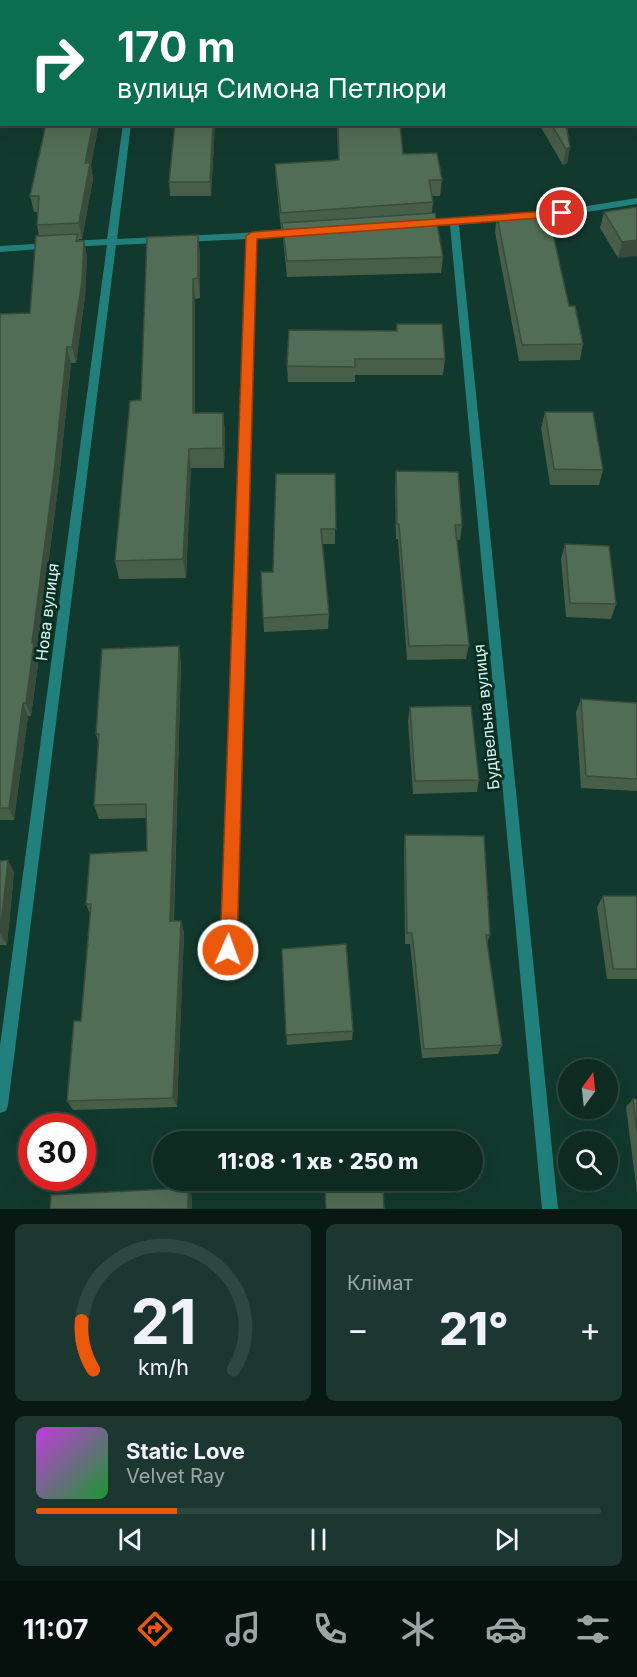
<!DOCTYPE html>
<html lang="uk">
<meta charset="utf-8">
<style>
body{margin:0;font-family:Inter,sans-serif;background:#1c372f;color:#f1f3f6;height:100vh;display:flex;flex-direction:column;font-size:22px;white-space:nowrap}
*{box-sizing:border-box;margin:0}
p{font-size:20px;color:#9ba7a5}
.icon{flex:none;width:33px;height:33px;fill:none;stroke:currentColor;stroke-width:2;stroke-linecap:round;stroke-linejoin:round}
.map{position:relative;height:1209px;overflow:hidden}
.panel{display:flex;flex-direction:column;gap:15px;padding:15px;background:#081813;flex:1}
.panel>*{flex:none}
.banner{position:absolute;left:0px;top:0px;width:638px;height:126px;box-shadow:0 6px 24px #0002,0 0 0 2px #2e4740;background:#0b6e4f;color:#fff;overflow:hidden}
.needle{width:39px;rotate:15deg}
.buttons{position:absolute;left:558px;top:1059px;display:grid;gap:12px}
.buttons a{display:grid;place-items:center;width:60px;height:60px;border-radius:50%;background:#0e2b22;box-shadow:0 6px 24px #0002,0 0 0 2px #2e4740;font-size:30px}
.speed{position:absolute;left:18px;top:1113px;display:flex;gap:12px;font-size:30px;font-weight:700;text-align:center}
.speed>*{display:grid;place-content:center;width:78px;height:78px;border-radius:50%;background:#0e2b22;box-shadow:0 6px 24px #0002,0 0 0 2px #2e4740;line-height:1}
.speed .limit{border:9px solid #d22;background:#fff;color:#111}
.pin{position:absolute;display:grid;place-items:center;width:51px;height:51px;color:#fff;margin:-26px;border:3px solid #fff;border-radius:50%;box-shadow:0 2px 6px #0007}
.me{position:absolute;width:66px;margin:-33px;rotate:2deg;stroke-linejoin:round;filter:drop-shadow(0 0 4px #0008)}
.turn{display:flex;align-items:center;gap:21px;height:126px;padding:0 18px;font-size:27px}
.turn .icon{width:78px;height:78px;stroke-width:2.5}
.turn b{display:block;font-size:42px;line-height:51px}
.big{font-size:45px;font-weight:800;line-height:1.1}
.panel .card{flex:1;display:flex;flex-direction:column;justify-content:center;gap:9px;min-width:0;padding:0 21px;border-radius:9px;background:#1c372f}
.panel .dial{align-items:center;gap:0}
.dial svg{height:156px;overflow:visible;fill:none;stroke:#2e4740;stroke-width:7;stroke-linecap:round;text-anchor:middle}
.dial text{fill:#f1f3f6;stroke:none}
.song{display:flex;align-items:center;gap:18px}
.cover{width:72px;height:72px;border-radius:9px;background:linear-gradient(135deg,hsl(290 70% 55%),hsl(130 70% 35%))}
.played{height:6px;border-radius:3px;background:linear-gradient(90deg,#ea580c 25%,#2e4740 25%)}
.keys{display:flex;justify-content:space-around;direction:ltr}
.heat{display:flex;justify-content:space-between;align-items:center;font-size:33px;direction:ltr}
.panel .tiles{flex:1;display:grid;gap:15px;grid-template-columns:1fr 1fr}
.card:last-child{grid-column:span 2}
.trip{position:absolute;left:153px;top:1131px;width:330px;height:60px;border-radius:30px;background:#0e2b22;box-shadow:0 6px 24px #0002,0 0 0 2px #2e4740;font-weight:800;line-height:60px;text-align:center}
.dock{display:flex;height:96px;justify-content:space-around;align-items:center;background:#06110e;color:#9ba7a5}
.dock .icon{width:42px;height:42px}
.dock .on{color:#ea580c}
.dock b{font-size:27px;color:#f1f3f6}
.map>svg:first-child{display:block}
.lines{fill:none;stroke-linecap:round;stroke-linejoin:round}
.street{fill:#21807c;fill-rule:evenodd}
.wall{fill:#475e49}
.shaded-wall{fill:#394c3c}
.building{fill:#526d55;stroke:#394c3c;stroke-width:1.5}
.route{fill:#ea580c;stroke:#983908;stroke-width:1.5}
.labels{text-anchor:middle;stroke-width:6;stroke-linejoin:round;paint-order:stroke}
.street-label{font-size:16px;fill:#dcf1e9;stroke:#062f23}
</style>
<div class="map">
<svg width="637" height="1209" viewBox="0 0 637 1209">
<rect width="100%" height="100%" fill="#12392d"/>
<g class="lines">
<!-- street -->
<g class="street">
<rect x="141" y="0" width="8" height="2"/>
<polygon points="123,124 131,124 117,239 160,237 165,240 160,243 116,245 8,1105 6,1111 0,1113 0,1046 107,245 70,247 65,244 70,241 107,239"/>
<polygon points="637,198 637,204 562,216 459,225 558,1209 542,1209 450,225 420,228 415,225 420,222 562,210"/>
<polygon points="298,230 301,231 301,235 257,238 235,950 233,955 228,957 223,955 221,950 247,239 184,242 179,239 184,236"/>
<polygon points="50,243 55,246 53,248 0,252 0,246"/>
</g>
</g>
<!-- wall -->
<g class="wall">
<polygon points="0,0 62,0 61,2 2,2 2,84 0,84"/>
<polygon points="573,0 637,0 637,28 636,28 636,2 575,2"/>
<polygon points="163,124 215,124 211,196 170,196 169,182 175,128 163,128"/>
<polygon points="337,124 400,124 403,154 442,180 440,196 432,196 433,202 432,213 443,257 441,273 287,277 282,229 281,229 276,180 275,164 338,160"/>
<polygon points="539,124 566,124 570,147 567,163 563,165"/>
<polygon points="91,166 93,179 82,239 79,239 79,241 84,241 87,257 85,297 76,363 71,363 58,488 37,651 39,657 31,716 28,716 14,820 0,820 0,314 30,313 39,236 37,225 38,212 34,212 30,196"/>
<polygon points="637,207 618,258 600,228 604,212"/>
<polygon points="497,216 569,306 583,344 580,360 519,361 495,232"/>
<polygon points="198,235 200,255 200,298 195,299 195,413 223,413 225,432 224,468 191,468 186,578 119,579 115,561 141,400"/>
<polygon points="397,324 445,359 443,375 355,375 355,382 288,382 287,366 396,331"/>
<polygon points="545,412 603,470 599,485 550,485 541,428"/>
<polygon points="396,471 462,525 460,540 457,540 469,645 466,659 407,660 398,539 396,539 395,487"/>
<polygon points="335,474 335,544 322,544 329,614 328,629 264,632 261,572 273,572"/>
<polygon points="565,544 616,604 611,619 566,617 561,559"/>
<polygon points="181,662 174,921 181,921 184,933 177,1107 73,1110 67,1101 81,1021 90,914 86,904 147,851 146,818 99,819 94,805 99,744 96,734"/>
<polygon points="581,699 637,703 637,791 581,788 576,712"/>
<polygon points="410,707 479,780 477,792 413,794 408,721"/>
<polygon points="405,835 490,935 487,943 502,1045 498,1054 422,1058 410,944 405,944 404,847"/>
<polygon points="0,861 14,872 7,945 0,945"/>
<polygon points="603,896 637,896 637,979 607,979 597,907"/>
<polygon points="282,949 353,1031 352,1040 287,1045"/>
<polygon points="633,1099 637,1099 637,1193 626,1107"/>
</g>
<!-- shaded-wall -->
<g class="shaded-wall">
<polygon points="637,15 637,28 636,28 636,16"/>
<polygon points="93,124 99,124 91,166 93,179 82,239 79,223 85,163"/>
<polygon points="213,124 215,124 211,196 210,182"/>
<polygon points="570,147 567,163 563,165 566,149"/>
<polygon points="198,235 200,255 200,298 198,278"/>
<polygon points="637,240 637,256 618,258 622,242"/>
<polygon points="84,241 87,257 85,297 76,363 72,347"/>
<polygon points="193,279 195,299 195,433 193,413"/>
<polygon points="67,347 71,363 58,488 37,651 39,657 31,716 26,703 32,643"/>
<polygon points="223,413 225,432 224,468 223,448"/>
<polygon points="189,449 191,468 186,578 183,559"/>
<polygon points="179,646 181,662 173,933 170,921"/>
<polygon points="23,703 28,716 14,820 9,808"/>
<polygon points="8,860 14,872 7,945 0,934"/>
<polygon points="181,921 184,933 177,1107 173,1098"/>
<polygon points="188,1188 192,1197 192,1209 188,1209"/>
</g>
<!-- building -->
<g class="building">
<polygon points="0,0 56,0 55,2 2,2 2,69 0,69"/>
<polygon points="173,0 219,0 219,2 172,2"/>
<polygon points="595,0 637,0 637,15 636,16 636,2 597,2"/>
<polygon points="46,124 93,124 85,163 90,163 79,223 37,225 39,196 30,196"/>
<polygon points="175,124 213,124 210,182 169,182"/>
<polygon points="338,124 400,124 403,154 437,153 442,180 429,180 433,202 281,213 275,164 339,160"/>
<polygon points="551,124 566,124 570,147 566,149"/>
<polygon points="637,207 637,240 622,242 604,212"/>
<polygon points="435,213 443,257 287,261 282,223"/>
<polygon points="497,216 549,216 569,306 575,306 583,344 522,345"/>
<polygon points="78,234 76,241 84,241 82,281 72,347 67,347 54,473 32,643 34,643 26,703 23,703 9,808 0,808 0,314 30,313 36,236"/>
<polygon points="198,235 198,278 193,279 193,413 223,413 223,448 189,449 183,559 115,561 130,401 141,400 147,237"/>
<polygon points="397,324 442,324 445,359 355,359 355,367 287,366 289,330 397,331"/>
<polygon points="545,412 593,412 603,470 554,469"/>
<polygon points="396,471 458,472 462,525 455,525 469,645 409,646 399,524 397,524"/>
<polygon points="276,474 335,474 336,529 321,529 329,614 263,618 261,572 273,572"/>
<polygon points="565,544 609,546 616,604 570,603"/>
<polygon points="179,646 170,921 181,921 173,1098 67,1101 74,1021 81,1021 91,904 86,904 90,854 147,851 146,804 94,805 99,734 96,734 102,649"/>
<polygon points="581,699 637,703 637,779 586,776"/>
<polygon points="471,706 479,780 415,781 410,707"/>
<polygon points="405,835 484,836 490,935 486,935 502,1045 424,1049 412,933 407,933"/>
<polygon points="8,860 0,934 0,861"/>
<polygon points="603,896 637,896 637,969 613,969"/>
<polygon points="346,944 353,1031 286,1035 282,949"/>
<polygon points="633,1099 637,1099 637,1132"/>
<polygon points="383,1185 384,1209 326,1209 325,1186"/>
<polygon points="188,1188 188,1209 50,1209 51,1195"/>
</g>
<!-- route -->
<polygon class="route" points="562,210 567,213 566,216 257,239 237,950 234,956 228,958 222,956 220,950 246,236 252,232"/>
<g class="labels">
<!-- street labels -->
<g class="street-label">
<text transform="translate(47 612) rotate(-83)" y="6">Нова вулиця</text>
<text transform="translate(486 717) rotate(-96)" y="6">Будівельна вулиця</text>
</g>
</g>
</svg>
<div class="buttons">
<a><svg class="needle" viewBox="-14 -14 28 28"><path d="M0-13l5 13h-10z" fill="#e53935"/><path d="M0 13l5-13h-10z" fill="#9ba7a5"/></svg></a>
<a><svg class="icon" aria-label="search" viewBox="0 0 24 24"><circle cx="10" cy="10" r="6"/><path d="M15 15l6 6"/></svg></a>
</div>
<div class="speed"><div class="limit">30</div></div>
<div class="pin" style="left:562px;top:213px;background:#d93025"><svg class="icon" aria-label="arrive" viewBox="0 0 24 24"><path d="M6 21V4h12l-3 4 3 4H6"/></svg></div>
<svg class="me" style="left:228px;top:950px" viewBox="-20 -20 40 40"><circle r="17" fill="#ea580c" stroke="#fff" stroke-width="3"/><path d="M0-11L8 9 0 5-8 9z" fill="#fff"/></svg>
<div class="trip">11:08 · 1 хв · 250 m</div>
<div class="banner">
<div class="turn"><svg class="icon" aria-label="right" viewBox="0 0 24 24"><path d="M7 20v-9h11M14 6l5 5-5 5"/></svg><div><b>170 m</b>вулиця Симона Петлюри</div></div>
</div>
</div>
<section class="panel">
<div class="tiles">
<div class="card dial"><svg viewBox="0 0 100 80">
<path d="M14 69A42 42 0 1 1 86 69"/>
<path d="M14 69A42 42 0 0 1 8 44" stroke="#ea580c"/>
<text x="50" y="56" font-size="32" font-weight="700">21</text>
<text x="50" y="72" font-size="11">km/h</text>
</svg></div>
<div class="card"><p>Клімат</p>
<div class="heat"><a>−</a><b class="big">21°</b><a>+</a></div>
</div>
<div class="card">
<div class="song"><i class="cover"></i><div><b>Static Love</b><p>Velvet Ray</p></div></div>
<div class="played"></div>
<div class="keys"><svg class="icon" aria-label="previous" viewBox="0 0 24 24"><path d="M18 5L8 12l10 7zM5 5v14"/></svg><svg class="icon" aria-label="pause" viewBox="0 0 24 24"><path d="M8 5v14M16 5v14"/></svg><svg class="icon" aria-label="next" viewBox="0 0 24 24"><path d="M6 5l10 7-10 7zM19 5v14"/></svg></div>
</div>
</div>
</section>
<nav class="dock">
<b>11:07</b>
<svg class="icon on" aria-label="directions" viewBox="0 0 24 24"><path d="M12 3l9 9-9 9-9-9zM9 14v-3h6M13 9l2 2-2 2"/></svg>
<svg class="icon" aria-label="music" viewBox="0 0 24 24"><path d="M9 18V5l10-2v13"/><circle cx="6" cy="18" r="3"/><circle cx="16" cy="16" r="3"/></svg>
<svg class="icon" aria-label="phone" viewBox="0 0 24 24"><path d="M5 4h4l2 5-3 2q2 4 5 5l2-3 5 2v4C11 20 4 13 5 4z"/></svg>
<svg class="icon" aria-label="climate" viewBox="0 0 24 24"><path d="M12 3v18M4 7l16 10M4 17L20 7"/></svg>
<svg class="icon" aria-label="car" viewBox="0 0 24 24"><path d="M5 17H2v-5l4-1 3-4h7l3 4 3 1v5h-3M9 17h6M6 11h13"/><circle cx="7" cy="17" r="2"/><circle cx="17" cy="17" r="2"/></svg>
<svg class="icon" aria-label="filters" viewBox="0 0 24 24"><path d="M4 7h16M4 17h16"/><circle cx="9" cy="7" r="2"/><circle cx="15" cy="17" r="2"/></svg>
</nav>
